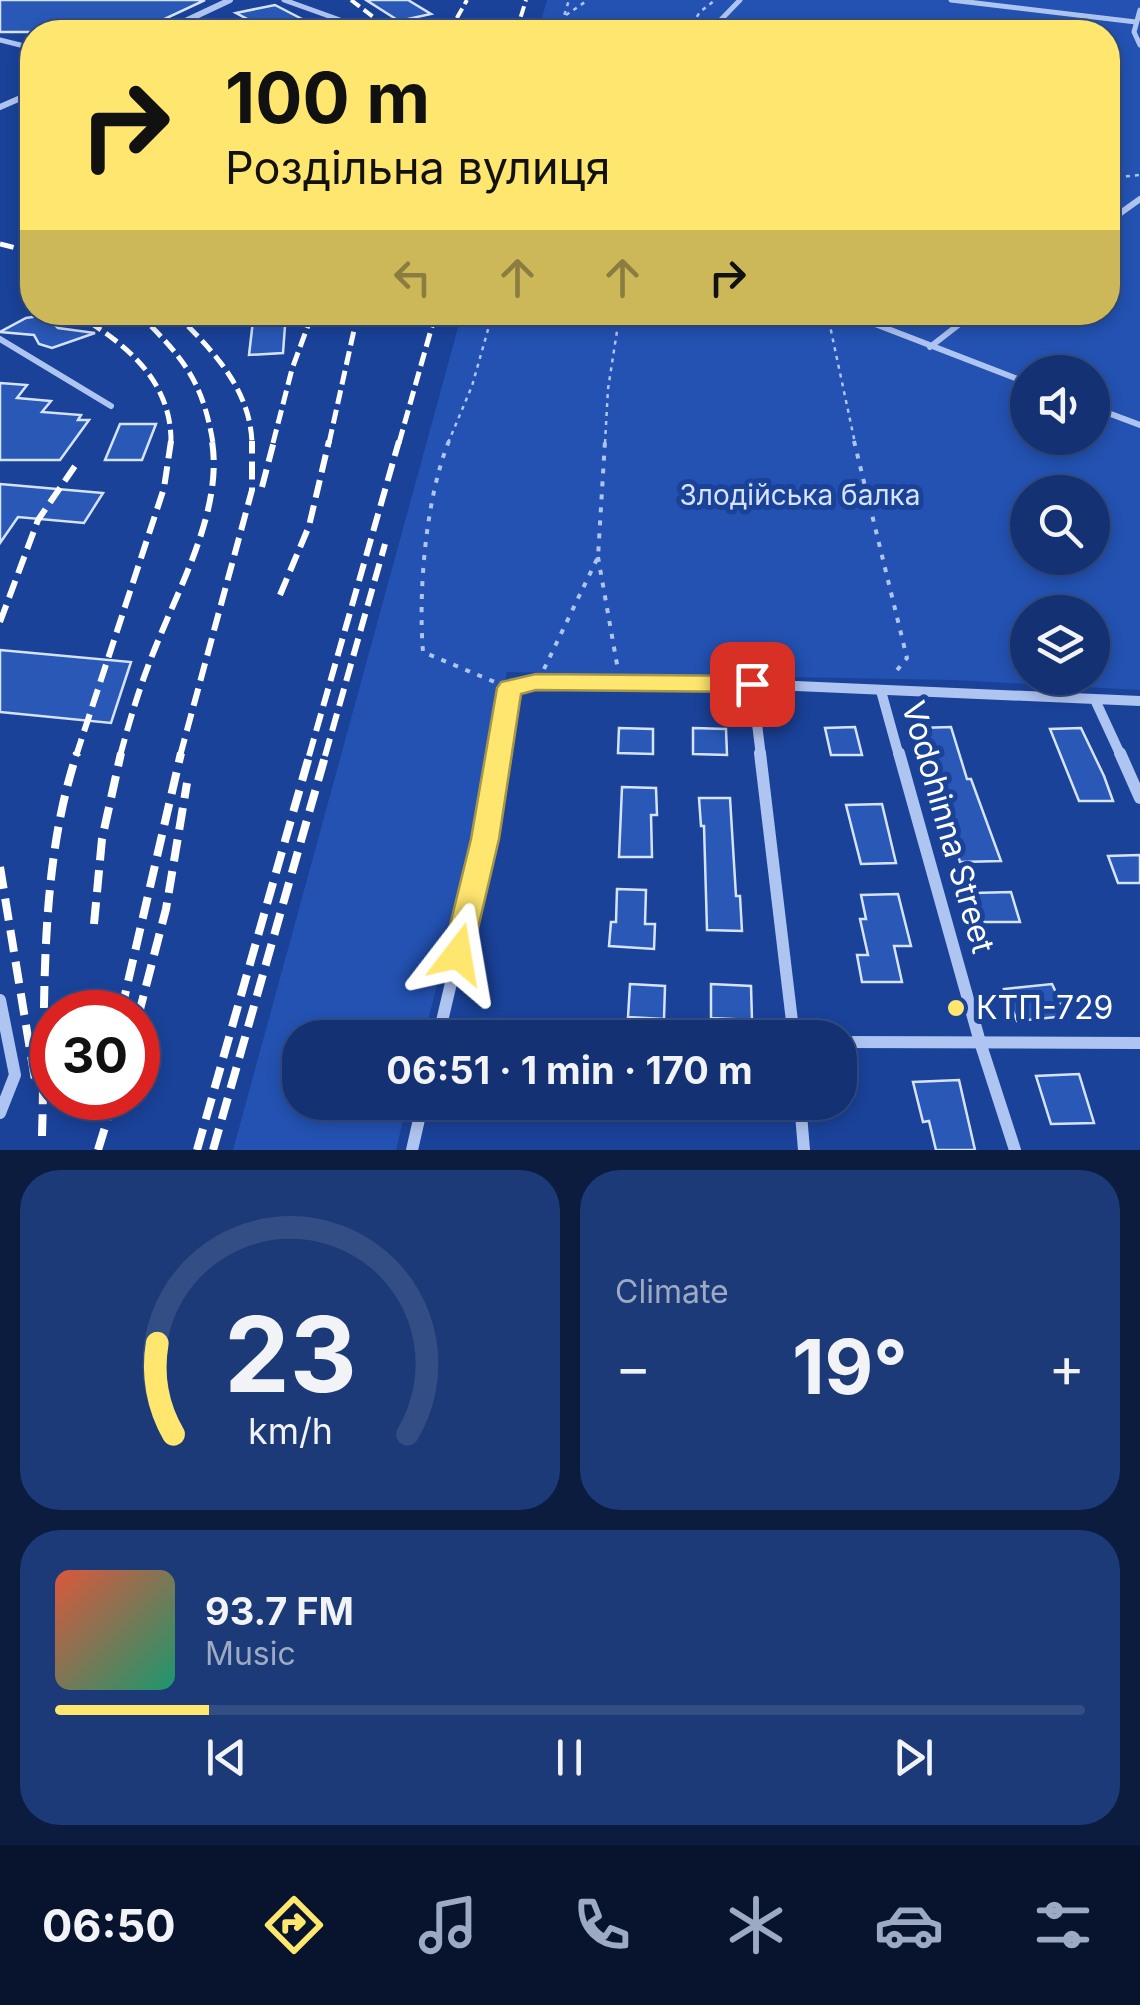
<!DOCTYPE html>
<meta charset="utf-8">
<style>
body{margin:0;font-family:Inter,sans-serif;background:#1d3a78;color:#f1f3f6;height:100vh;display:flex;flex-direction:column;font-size:38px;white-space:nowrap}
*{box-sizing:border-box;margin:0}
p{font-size:32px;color:#9daac4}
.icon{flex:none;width:55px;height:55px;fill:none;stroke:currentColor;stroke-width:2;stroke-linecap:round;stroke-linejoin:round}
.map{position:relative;height:1150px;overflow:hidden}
.side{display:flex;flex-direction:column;gap:20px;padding:20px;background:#0b1c3f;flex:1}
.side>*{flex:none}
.guide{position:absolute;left:20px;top:20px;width:1100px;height:305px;border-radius:40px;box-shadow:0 5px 15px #0003,0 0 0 2px #334d85;background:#ffe66f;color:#111;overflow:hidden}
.controls{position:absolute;left:1010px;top:355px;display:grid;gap:20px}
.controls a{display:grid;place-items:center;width:100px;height:100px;border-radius:50%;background:#143273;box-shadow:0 5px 15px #0003,0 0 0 2px #334d85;font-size:50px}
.speed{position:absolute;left:30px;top:990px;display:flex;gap:20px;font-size:50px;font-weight:700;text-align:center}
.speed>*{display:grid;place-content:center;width:130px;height:130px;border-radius:50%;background:#143273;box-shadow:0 5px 15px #0003,0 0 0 2px #334d85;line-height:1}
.speed .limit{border:15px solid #d22;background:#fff;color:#111}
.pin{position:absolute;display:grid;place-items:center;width:85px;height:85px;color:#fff;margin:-42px;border-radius:20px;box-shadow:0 5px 15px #0006}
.me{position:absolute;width:110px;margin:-55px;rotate:14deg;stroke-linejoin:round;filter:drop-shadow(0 0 8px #0008)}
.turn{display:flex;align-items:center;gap:35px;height:210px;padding:0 40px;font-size:45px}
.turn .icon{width:130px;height:130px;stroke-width:2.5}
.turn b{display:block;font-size:70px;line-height:85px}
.lanes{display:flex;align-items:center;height:95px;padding:0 40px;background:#0003;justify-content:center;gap:50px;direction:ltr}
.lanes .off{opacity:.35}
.big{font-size:75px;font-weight:700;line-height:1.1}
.side .card{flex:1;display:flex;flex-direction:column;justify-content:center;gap:15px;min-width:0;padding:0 35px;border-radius:40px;background:#1d3a78}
.side .dial{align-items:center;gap:0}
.dial svg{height:260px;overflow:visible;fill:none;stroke:#334d85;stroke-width:7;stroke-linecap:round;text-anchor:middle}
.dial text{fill:#f1f3f6;stroke:none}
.song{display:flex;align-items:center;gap:30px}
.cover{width:120px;height:120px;border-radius:15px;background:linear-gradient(135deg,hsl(10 70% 55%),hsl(160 70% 35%))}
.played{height:10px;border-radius:5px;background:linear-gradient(90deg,#ffe66f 15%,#334d85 15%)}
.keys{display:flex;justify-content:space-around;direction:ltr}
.heat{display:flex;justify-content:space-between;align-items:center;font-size:55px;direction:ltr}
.side .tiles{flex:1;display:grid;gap:20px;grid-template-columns:1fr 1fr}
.card:last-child{grid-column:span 2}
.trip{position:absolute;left:282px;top:1020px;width:575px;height:100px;border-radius:40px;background:#143273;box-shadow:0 5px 15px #0003,0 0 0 2px #334d85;font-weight:700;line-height:100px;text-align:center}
.tab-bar{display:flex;height:160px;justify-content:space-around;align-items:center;background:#08142e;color:#9daac4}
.tab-bar .icon{width:70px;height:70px}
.tab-bar .selected{color:#ffe66f}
.tab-bar b{font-size:45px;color:#f1f3f6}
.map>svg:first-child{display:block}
.green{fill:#2352b2;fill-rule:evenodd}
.building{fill:#2958b7;stroke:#d6e3fc;stroke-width:2.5}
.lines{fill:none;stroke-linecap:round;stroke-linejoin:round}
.path-far1{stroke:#afc5f1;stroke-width:2.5;stroke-dasharray:4 5;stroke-linecap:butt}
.path{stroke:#afc5f1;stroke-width:4;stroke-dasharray:5 8;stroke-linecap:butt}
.service-far1{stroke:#afc5f1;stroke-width:5}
.service{stroke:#afc5f1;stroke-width:6}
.minor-far2{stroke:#afc5f1;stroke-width:6}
.minor-far1{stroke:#afc5f1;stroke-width:10}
.minor{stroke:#afc5f1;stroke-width:12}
.rail-far3{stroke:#fff;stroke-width:4;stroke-dasharray:11 5;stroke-linecap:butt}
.rail-far2{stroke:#fff;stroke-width:5;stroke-dasharray:14 6;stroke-linecap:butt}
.rail-far1{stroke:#fff;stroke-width:6;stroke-dasharray:18 8;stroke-linecap:butt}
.rail{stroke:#fff;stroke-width:8;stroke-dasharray:22 10;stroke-linecap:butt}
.route{fill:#ffe66f;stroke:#a69648;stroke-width:2.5}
.poi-dot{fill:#ffe66f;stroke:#1a4299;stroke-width:4}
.labels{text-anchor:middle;stroke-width:10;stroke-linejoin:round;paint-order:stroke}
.park-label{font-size:28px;fill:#d6e3fc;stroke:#1a4299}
.near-street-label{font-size:32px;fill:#fff;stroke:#1a4299}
.near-poi-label{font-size:32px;fill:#fff;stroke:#1a4299;text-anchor:start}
</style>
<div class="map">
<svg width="1140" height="1150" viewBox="0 0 1140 1150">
<rect width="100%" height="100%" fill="#1a4299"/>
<!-- green -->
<path class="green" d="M547,0H1140V690L953,680L507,672L478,820L424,1037L300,1038V1102L407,1103L396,1150H233L462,313L1108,312V32H588L581,23L570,27L567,32H538ZM1028,372H1092V438H1028ZM1028,492H1092V558H1028ZM1028,612H1092V678H1028Z"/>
<!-- building -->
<g class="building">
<polygon points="0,0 205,0 154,24 141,22 120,32 0,32"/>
<polygon points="366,0 408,0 431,14 399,21"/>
<polygon points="275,5 302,19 294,21 315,32 272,32 236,13"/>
<polygon points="254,312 286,312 283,353 249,355"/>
<polygon points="39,316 49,319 58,328 95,333 52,348 39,344 34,335 0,332 26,318"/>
<polygon points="0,383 27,385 17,398 51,401 42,412 81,415 78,420 89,420 60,460 0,460"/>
<polygon points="120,424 156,424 142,460 105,460"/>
<polygon points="0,484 80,491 103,493 84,523 18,517 0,543"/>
<polygon points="0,650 131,662 111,723 0,712"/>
<polygon points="855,727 862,755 831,755 825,728"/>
<polygon points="951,727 967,779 971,779 1001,861 960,862 920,728"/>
<polygon points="619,728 653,729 653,754 618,753"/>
<polygon points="693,728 726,729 727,755 693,754"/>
<polygon points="1081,728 1104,776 1113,801 1079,801 1050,729"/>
<polygon points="622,787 656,788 657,815 651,815 652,857 619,857"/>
<polygon points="699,798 730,798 736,896 740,896 742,931 707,930 704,826 701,826"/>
<polygon points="882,804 896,863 861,864 846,805"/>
<polygon points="1140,855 1140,883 1118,883 1108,856"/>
<polygon points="617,889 646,890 645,924 655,924 654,949 609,946 611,922 616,922"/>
<polygon points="1011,892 1020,922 982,922 974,893"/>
<polygon points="898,894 911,946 894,946 902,982 862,982 857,955 868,955 860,919 866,919 861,895"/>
<polygon points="630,984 665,986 664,1019 628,1017"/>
<polygon points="711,984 751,986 752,1020 711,1018"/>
<polygon points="1052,984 1067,1016 1017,1021 1004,989"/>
<polygon points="1079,1074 1094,1123 1051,1124 1036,1076"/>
<polygon points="959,1080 975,1150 936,1150 929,1121 923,1122 913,1082"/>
</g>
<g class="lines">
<!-- path-far1 -->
<g class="path-far1">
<polyline points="566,15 588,0"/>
<polyline points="559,32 569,0"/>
<polyline points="687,32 700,12 715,0"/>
<polyline points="1108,178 1140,175"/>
<polyline points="827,312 855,443"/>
<polyline points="448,443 472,386 493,312"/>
<polyline points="605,443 608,389 620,312"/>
</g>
<!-- path -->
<g class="path">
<path d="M449,441C426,497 418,591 423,652L497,683"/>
<polyline points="854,441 907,658 893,675"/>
<polyline points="598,557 618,670"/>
<polyline points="544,669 598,557 605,441"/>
</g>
<!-- service-far1 -->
<g class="service-far1">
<polyline points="284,0 340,20 354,32"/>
<polyline points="951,0 1136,22"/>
<polyline points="1140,10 1134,32 1140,45"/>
<polyline points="709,32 740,0"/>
<polyline points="0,40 32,48"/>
</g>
<!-- service -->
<g class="service">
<polyline points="1108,222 1140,199"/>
<polyline points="844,312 1028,383"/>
<polyline points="0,339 111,406"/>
<polyline points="930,347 975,312"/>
<polyline points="1092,407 1140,425"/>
</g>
<!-- minor-far2 -->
<g class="minor-far2">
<polyline points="162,32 230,0"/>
<polyline points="0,107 32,93"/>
</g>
<!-- minor-far1 -->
<g class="minor-far1">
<polyline points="752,684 761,756"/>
<polyline points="881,691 899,756"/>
<polyline points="1096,702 1121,756"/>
<polyline points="499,756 510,688 536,682 752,684 1140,701"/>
</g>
<!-- minor -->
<g class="minor">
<polyline points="760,753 794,1038"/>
<polyline points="899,753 980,1042 1015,1150"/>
<polyline points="1120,753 1140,798"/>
<polyline points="0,1000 15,1075 0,1113"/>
<polyline points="440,1030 654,1038"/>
<polyline points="438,1038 485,839 499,753"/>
<polyline points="840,1042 1140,1043"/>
<polyline points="800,1102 804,1150"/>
<polyline points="412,1150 423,1102"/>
</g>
<!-- rail-far3 -->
<g class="rail-far3">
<polyline points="351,0 393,32"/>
<polyline points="449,32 467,0"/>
<polyline points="516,32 526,0"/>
</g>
<!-- rail-far2 -->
<g class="rail-far2">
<polyline points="0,244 32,252"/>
<path d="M72,312C123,341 172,379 171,443"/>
<path d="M137,312C182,357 202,378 213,443"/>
<path d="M174,312C211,349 250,387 252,443"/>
<polyline points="273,443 292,369 313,312"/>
<polyline points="329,443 358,312"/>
<polyline points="399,443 436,312"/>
</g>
<!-- rail-far1 -->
<g class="rail-far1">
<polyline points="262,487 274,441"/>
<polyline points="280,595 309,526 329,441"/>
<polyline points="0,622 38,520 75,466"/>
<polyline points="76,756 164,488 171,441"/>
<path d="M120,756C130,719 141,682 156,646C180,585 223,509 212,441"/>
<polyline points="180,756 252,490 252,441"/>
<polyline points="309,756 399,441"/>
<polyline points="325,756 385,544"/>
</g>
<!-- rail -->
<g class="rail">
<polyline points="0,867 35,1080"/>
<polyline points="94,924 102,839 121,753"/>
<polyline points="121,1012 181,753"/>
<polyline points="138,1017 166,909 187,783"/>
<path d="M42,1136C46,1010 37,874 77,753"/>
<polyline points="98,1150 114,1098"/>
<polyline points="197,1150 310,753"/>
<polyline points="213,1150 326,753"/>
</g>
</g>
<!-- route -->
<polygon class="route" points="536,674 752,676 764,684 752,692 536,690 521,694 499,839 472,954 468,962 458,966 447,962 443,954 471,839 497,688 501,682"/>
<!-- markers -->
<circle class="poi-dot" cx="956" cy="1008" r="10"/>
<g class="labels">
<!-- park labels -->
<g class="park-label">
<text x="800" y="505">Злодійська балка</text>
</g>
<!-- near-street labels -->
<g class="near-street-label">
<text transform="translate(948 827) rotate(74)" y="11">Vodohinna Street</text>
</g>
<!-- near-poi labels -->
<g class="near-poi-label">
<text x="976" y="1019">КТП-729</text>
</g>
</g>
</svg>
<div class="controls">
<a><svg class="icon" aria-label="sound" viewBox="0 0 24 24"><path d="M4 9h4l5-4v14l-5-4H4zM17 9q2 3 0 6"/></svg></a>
<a><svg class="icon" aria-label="search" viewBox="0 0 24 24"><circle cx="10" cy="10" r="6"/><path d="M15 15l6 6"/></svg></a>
<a><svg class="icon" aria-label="layers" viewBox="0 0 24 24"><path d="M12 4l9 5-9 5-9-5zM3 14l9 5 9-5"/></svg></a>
</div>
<div class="speed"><div class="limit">30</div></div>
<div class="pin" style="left:752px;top:684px;background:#d93025"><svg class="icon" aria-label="arrive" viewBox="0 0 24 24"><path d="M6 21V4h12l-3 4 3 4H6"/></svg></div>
<svg class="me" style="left:458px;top:954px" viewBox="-20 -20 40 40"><path d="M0-17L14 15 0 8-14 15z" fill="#ffe66f" stroke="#fff" stroke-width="4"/></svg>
<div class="trip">06:51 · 1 min · 170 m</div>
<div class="guide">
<div class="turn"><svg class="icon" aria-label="right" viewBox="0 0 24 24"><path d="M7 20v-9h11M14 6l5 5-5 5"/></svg><div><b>100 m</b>Роздільна вулиця</div></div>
<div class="lanes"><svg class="icon off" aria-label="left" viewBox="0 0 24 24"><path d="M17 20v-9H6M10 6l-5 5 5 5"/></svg><svg class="icon off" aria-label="ahead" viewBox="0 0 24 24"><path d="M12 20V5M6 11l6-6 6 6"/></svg><svg class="icon off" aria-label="ahead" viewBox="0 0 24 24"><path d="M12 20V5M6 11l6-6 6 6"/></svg><svg class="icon" aria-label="right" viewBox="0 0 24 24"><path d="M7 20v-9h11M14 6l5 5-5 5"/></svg></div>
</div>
</div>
<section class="side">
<div class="tiles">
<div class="card dial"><svg viewBox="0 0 100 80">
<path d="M14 69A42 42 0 1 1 86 69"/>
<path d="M14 69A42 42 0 0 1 9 41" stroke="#ffe66f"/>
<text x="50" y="56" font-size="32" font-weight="700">23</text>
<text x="50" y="72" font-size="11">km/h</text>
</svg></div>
<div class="card"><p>Climate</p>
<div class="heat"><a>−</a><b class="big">19°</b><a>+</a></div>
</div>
<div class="card">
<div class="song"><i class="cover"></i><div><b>93.7 FM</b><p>Music</p></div></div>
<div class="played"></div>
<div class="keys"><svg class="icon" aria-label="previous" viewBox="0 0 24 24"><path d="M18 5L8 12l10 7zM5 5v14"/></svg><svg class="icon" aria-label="pause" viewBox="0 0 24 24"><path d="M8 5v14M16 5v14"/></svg><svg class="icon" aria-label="next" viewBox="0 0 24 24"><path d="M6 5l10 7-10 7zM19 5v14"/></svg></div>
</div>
</div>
</section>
<nav class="tab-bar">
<b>06:50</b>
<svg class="icon selected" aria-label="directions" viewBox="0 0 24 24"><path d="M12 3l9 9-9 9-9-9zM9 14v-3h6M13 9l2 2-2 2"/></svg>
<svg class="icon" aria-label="music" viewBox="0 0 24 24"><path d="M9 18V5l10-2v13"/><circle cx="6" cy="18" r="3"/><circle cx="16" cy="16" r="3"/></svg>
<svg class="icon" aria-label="phone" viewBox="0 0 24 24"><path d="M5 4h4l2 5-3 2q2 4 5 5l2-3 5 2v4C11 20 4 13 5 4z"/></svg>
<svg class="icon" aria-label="climate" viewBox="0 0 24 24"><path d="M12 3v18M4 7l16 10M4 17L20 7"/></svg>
<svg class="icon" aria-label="car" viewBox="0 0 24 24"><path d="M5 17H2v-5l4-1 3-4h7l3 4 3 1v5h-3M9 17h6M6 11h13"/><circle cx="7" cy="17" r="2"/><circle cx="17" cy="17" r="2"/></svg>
<svg class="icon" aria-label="filters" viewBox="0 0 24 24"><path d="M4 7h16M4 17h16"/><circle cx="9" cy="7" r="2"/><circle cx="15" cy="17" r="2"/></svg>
</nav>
